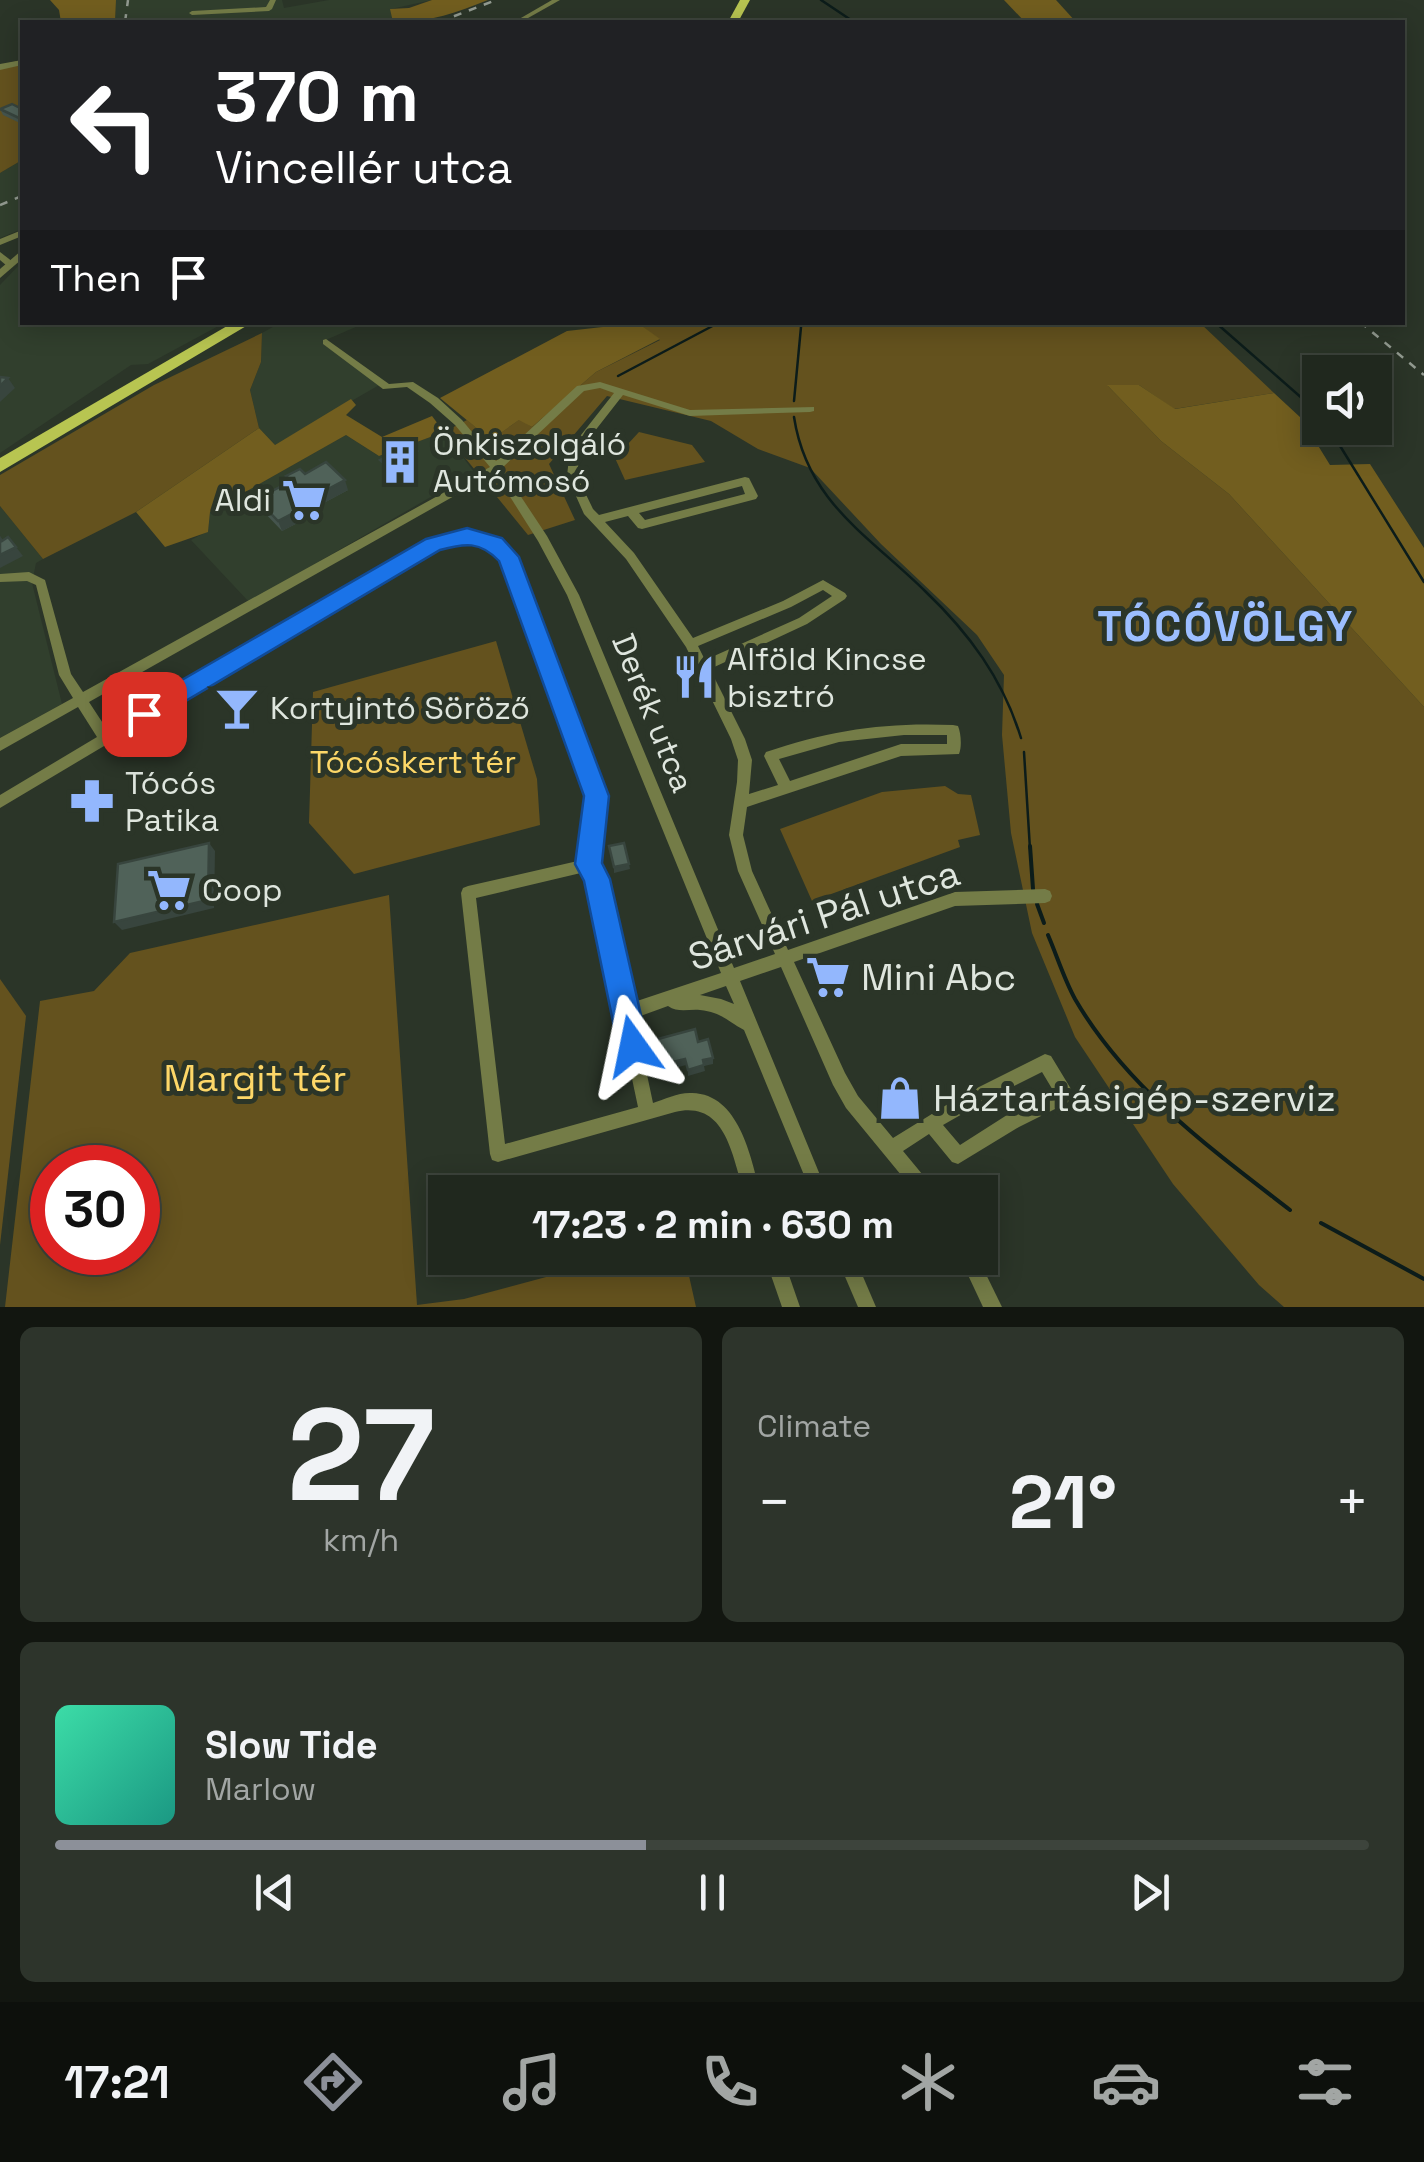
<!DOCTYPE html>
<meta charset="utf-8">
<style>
body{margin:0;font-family:"Space Grotesk",sans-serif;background:#2d342b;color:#f1f3f6;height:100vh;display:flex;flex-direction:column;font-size:38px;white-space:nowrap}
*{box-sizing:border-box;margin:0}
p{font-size:32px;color:#a2a6a4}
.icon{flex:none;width:55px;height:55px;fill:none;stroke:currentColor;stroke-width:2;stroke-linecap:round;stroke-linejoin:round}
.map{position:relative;height:1307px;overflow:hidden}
.side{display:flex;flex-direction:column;gap:20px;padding:20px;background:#121610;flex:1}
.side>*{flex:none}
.guide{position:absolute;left:20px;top:20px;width:1385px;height:305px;border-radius:0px;box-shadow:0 5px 25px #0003,0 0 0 2px #3d443c;background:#202124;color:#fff;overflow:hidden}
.buttons{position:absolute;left:1302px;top:355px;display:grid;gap:20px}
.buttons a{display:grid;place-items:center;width:90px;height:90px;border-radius:0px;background:#20281e;box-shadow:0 5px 25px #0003,0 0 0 2px #3d443c;font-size:50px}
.speed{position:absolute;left:30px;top:1145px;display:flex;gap:20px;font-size:50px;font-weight:700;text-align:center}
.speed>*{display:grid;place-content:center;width:130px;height:130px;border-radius:50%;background:#20281e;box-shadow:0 5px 25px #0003,0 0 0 2px #3d443c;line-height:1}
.speed .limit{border:15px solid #d22;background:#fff;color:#111}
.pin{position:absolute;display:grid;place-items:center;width:85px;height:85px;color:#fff;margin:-42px;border-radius:20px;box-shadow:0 5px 15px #0006}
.me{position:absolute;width:110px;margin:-55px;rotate:348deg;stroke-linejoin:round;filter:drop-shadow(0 0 8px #0008)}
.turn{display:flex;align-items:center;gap:35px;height:210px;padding:0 30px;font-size:45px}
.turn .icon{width:130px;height:130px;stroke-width:2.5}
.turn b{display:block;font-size:70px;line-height:85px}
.then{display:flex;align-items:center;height:95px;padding:0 30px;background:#0003;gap:20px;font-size:38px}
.big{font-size:75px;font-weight:800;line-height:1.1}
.side .card{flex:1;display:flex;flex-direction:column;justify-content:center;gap:15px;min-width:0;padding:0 35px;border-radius:15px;background:#2d342b}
.side .dial{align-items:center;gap:0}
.dial b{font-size:130px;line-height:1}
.song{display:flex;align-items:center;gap:30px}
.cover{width:120px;height:120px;border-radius:15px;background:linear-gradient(135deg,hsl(160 70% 55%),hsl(170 70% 35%))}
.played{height:10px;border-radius:5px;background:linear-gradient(90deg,#8c9099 45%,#3d443c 45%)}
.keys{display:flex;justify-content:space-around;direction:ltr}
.heat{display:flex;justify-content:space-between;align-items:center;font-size:55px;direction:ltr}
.side .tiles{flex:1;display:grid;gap:20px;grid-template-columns:1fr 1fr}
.card:last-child{grid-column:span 2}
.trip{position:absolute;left:428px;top:1175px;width:570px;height:100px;border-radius:0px;background:#20281e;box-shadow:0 5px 25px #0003,0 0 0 2px #3d443c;font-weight:800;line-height:100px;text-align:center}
.tab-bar{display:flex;height:160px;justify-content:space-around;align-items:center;background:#0d100c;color:#a2a6a4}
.tab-bar .icon{width:70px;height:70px}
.tab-bar .on{color:#8c9099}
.tab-bar b{font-size:45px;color:#f1f3f6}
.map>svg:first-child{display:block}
.built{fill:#313f2d}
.green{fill:#64521e;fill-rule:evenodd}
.forest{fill:#725e1f}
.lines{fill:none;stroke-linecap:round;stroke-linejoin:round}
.stream-far1{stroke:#0c1c1a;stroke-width:2.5}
.stream{stroke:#0c1c1a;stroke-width:4}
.minor{fill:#747c47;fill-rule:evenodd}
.tertiary{fill:#747c47;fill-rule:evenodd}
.primary{fill:#b8c551;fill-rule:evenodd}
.rail{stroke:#929a90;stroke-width:2.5;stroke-dasharray:8 8;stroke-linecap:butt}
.wall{fill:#45544d}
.shaded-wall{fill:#38453e}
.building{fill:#506259;stroke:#38453e;stroke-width:2.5}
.route{fill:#1a73e8;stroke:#114b97;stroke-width:2.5}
.labels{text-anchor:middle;stroke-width:10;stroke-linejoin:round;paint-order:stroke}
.poi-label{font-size:32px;fill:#dfe6de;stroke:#2b3528;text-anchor:start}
.street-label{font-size:32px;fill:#dfe6de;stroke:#2b3528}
.park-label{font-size:32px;fill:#fdd768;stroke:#2b3528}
.near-street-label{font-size:38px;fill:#dfe6de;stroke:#2b3528}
.near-poi-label{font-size:38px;fill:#dfe6de;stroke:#2b3528;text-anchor:start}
.near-park-label{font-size:38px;fill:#fdd768;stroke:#2b3528}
.district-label{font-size:42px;font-weight:bold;letter-spacing:2.5px;fill:#9cbeff;stroke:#2b3528}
</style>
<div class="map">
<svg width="1424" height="1307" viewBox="0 0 1424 1307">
<rect width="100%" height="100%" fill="#2b3528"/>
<!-- built -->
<g class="built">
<polygon points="116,0 282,0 284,8 329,0 432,0 391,9 393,22 115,22"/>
<polygon points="22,160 22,229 0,238 0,173"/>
<polygon points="22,262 22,322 224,323 148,364 131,365 0,453 0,285"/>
<polygon points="280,323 365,323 328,339 325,345 381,384 275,445 259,428 250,390 261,362 262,333"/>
<polygon points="444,432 474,472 249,602 191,540 208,531 210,512 346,435 379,456"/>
<polygon points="0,506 43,559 36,563 32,583 62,704 0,738"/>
</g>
<!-- green -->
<g class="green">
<polygon points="22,60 22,160 0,173 0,65"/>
<polygon points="638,323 1200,323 1274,393 1174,409 1139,385 1108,386 1161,441 1229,494 1424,707 1424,1307 1284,1307 1259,1285 1173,1184 1075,1037 1032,933 1011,833 1002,735 1004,675 977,635 881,544 810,468 758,449 711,421 607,396 549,464 575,520 528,535 444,432 467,420 491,440 520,419 532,427 596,372 660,340"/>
<polygon points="262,333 261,362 250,390 259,428 136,512 43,559 0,506 0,475 154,385"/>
<polygon points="639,432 692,445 705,462 625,480 615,458"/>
<polygon points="496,641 537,779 540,825 354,874 309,823 313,692"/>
<polygon points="945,786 958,794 971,795 980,835 958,840 960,847 812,901 780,829 882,792"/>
<path d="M389,895L417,1305L464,1299L617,1258H685L696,1307H5L40,1001L94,991L130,953ZM52,1168H138V1252H52Z"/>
<polygon points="0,979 26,1016 0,1245"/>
</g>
<!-- forest -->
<g class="forest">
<polygon points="50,0 116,0 115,22 61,22 59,10"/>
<path d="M432,0H488C455,13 428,23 393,22L390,9L409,8Z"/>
<polygon points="1004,0 1056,0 1076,22 1025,22"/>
<polygon points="638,323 660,339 596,372 532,427 519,420 491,440 440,398 567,331"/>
<polygon points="1107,385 1139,385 1175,409 1274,393 1301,418 1330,465 1370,464 1424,548 1424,707 1229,494 1161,441"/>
<polygon points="351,399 356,405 346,415 382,437 432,416 444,432 379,456 346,435 210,512 208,532 165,547 136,512 259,428 275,445"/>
</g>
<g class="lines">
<!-- stream-far1 -->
<g class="stream-far1">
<polyline points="821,0 854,22"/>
<polyline points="1215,322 1320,414"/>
<polyline points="618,376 720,322"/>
<polyline points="794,401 801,327"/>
<path d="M794,417C807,502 868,535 925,591C969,633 1003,679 1021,738"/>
<polyline points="1329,428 1424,582"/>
<polyline points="1024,752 1030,849"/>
</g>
<!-- stream -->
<g class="stream">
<polyline points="1030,846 1033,889"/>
<polyline points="1037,904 1044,923"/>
<path d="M1048,935C1057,956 1064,979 1075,999C1126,1087 1211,1149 1290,1210"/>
<polyline points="1321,1223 1424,1279"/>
</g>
<!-- minor -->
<g class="minor">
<polygon points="270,0 276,0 272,9 269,11 192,15 189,13 192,11 266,7"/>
<polygon points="552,0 560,0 521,22 514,22"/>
<polygon points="22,230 22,236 0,245 0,239"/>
<polygon points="0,252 13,262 13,266 7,266 0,260"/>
<path d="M326,339L389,384L413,382L438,398L462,420L496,461L577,386L600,382L690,410L814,407V411L810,412L690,416L623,395L580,450L577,476L593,509L599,515L745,477L749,478L758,496L756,499L642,529L638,528L628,516L605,522L634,553L693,638L783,601L823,580L845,593L847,596L845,599L807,624L710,669L745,739L752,760L749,794L778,785L764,756L766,752C830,730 886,722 953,725L958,726C961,733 962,747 959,754L901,756L747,807L743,835L752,871L788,950L955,892L1045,889L1050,891L1052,896L1050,901L1045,903L955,906L794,962L845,1073L858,1096L893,1138L961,1096L1045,1054L1051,1056L1071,1089L1073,1095L1071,1101L1019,1127L958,1164L952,1162L929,1134L903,1151L932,1186L935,1192H915L846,1108L833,1085L781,967L740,981L827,1192H811L744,1030C727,1021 721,1012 700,1010C688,1009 678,1013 668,1006L635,1018L653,1103C665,1099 679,1092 692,1093C739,1094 751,1157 760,1192H744C732,1156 726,1100 675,1112L498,1162L492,1160L490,1154L461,893L463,888L468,886L582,860L590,816V796L503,559C484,538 463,537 438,547L0,808V795L97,737L78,707L0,751V738L73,698L59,675L36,585L27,581L0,582V574L29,572L45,580L71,674L83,692L490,467L455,425L430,403L407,387L383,389L323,344V340ZM600,388L614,393L570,449L567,476L584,514L626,559L686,647L731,739L738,760L737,782L729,835L738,871L775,954L734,968L579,595L547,536L502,468L584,391ZM495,473L538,541L567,595L721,973L631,1003L604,879L595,864L604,816V796L514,557C492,528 461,529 430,541L108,731L89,702ZM742,486L745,494L645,520L639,513ZM823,590L832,596L799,618L705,660L698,646L791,607ZM904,735H947V744H901L790,781L779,759L839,742ZM585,872L590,881L638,1107L505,1144L476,898ZM726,986L734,1004L721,999L700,995ZM1042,1072L1054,1092L1007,1115L960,1145L943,1125L992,1097Z"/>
<polygon points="765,1258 783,1258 800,1307 782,1307"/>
<polygon points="837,1258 855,1258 876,1307 858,1307"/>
<polygon points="960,1258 978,1258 1002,1307 983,1307"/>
</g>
<!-- tertiary -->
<g class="tertiary">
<polygon points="22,60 22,65 0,70 0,64"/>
<polygon points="22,250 22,259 0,278 0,269"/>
</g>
<!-- primary -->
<g class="primary">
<polygon points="740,0 750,0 738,22 728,22"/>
<polygon points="234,322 253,322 0,472 0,458"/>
</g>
<!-- rail -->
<g class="rail">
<polyline points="125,22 128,0"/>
<polyline points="439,22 496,0"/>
<polyline points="0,205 22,196"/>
<polyline points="1360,322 1424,375"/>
</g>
</g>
<!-- wall -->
<g class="wall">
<polygon points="0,109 22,109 22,124 3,115"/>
<polygon points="286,476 348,490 307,512 309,517 282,531 261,509 257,499 289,482"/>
</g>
<!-- shaded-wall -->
<g class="shaded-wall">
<polygon points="8,378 15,388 0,402 0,386"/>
<polygon points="417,451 418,458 389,473 387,466"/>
<polygon points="345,480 348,490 307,512 309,517 282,531 278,521 302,503"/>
<polygon points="16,547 23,556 0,568 0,555"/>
<polygon points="209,843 215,851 214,908 122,930 114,922"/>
<polygon points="629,864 630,869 614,873 614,867"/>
<polygon points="713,1058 713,1064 704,1066 705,1071 688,1076 688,1070 703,1060"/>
<polygon points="685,1059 686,1065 664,1071 664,1064"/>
</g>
<!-- building -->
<g class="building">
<polygon points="12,104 22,109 22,116 19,118 0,109"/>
<polygon points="0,377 8,378 0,386"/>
<polygon points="410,445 417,451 387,466 380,460"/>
<polygon points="326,462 345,480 302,503 305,507 278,521 257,499 291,481 286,476 300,469 305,474"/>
<polygon points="8,537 16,547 0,555 0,538 2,541"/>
<polygon points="209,843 208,900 114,922 118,864"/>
<polygon points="624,843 629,864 614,867 609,846"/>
<polygon points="695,1029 698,1042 708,1039 713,1058 703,1060 704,1065 688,1070 685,1059 664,1064 658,1039"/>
</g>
<!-- route -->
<path class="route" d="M467,528L502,538L519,557L609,796L602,863L610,879L648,1046L643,1057L633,1061L623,1057L618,1046L584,881L575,864L584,796L499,561C480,541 465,543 440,550L152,721H135L132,714L135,707L426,539Z"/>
<!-- icons -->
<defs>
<g id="building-bare" transform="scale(3.45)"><path d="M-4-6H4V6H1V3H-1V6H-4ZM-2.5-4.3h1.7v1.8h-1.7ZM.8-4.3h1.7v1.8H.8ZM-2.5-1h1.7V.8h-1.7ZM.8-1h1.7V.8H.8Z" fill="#93b7fd" stroke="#2b3528" stroke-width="2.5" paint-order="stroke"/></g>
<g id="supermarket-bare" transform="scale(3.45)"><path d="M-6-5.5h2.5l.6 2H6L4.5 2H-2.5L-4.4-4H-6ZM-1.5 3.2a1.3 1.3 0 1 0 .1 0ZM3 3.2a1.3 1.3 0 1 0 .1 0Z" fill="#93b7fd" stroke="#2b3528" stroke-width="2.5" paint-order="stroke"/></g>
<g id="restaurant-bare" transform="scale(3.45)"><path d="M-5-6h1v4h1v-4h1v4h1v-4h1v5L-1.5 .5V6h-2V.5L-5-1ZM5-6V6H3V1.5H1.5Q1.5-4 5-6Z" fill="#93b7fd" stroke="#2b3528" stroke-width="2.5" paint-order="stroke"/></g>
<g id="bar-bare" transform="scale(3.45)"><path d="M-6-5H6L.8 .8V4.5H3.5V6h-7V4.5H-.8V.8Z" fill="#93b7fd" stroke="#2b3528" stroke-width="2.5" paint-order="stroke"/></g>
<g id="pharmacy-bare" transform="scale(3.45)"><path d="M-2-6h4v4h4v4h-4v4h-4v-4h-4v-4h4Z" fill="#93b7fd" stroke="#2b3528" stroke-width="2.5" paint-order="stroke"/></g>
<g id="shop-bare" transform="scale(3.45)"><path d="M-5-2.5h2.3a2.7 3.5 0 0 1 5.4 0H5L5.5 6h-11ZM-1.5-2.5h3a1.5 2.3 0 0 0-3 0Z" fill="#93b7fd" stroke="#2b3528" stroke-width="2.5" paint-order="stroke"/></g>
</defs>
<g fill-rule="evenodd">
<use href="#building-bare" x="400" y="462"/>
<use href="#supermarket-bare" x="304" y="500"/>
<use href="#restaurant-bare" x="694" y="677"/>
<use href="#bar-bare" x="237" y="708"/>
<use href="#pharmacy-bare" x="92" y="801"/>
<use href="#supermarket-bare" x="169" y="890"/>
<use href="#supermarket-bare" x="828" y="977"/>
<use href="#shop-bare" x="900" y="1098"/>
</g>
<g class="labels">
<!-- poi labels -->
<g class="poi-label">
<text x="433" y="455">Önkiszolgáló<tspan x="433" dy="37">Autómosó</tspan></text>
<text x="271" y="511" text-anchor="end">Aldi</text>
<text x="727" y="670">Alföld Kincse<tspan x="727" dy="37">bisztró</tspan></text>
<text x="270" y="719">Kortyintó Söröző</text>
<text x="125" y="794">Tócós<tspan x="125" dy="37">Patika</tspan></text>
<text x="202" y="901">Coop</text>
</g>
<!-- street labels -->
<g class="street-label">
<text transform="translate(653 713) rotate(68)" y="11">Derék utca</text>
</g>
<!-- park labels -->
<g class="park-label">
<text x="413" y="773">Tócóskert tér</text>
</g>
<!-- near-street labels -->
<g class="near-street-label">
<text transform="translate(824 915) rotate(-18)" y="13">Sárvári Pál utca</text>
</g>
<!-- near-poi labels -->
<g class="near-poi-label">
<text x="861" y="990">Mini Abc</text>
<text x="933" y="1111">Háztartásigép-szerviz</text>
</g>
<!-- near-park labels -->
<g class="near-park-label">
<text x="255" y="1091">Margit tér</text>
</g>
<!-- district labels -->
<g class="district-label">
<text x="1226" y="641">TÓCÓVÖLGY</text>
</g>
</g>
</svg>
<div class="buttons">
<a><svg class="icon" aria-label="sound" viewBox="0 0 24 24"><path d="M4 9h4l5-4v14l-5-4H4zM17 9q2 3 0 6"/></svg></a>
</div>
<div class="speed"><div class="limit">30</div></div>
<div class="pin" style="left:144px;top:714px;background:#d93025"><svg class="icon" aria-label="arrive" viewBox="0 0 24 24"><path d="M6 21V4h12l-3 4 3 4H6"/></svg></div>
<svg class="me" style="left:633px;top:1046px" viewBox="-20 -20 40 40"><path d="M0-17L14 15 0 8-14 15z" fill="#1a73e8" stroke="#fff" stroke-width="4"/></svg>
<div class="trip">17:23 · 2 min · 630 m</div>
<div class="guide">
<div class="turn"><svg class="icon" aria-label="left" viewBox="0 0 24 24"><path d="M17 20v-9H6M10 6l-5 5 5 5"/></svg><div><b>370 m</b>Vincellér utca</div></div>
<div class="then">Then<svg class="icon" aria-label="arrive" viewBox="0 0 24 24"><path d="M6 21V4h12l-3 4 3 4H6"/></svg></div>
</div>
</div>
<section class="side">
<div class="tiles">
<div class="card dial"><b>27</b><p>km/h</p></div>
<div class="card"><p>Climate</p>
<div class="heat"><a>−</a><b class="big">21°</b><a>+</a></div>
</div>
<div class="card">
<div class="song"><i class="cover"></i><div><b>Slow Tide</b><p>Marlow</p></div></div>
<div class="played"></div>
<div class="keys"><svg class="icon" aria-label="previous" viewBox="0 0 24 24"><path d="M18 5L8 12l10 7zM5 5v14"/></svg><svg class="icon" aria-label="pause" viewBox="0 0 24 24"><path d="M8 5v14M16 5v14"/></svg><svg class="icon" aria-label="next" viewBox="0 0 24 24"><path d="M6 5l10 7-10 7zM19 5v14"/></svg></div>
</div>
</div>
</section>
<nav class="tab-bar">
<b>17:21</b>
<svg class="icon on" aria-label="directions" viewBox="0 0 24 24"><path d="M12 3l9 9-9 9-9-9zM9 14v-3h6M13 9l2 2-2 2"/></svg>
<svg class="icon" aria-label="music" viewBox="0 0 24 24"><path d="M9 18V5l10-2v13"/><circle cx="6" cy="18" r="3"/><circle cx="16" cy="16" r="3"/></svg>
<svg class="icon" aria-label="phone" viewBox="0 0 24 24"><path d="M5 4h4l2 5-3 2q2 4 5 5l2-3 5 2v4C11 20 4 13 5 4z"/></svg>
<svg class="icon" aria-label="climate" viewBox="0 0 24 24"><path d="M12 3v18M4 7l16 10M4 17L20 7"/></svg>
<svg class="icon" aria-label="car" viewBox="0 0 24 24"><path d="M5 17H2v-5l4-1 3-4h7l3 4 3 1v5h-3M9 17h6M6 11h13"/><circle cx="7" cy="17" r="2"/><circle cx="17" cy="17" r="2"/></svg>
<svg class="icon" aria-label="filters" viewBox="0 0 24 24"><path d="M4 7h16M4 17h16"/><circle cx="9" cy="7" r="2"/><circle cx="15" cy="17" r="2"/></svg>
</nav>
